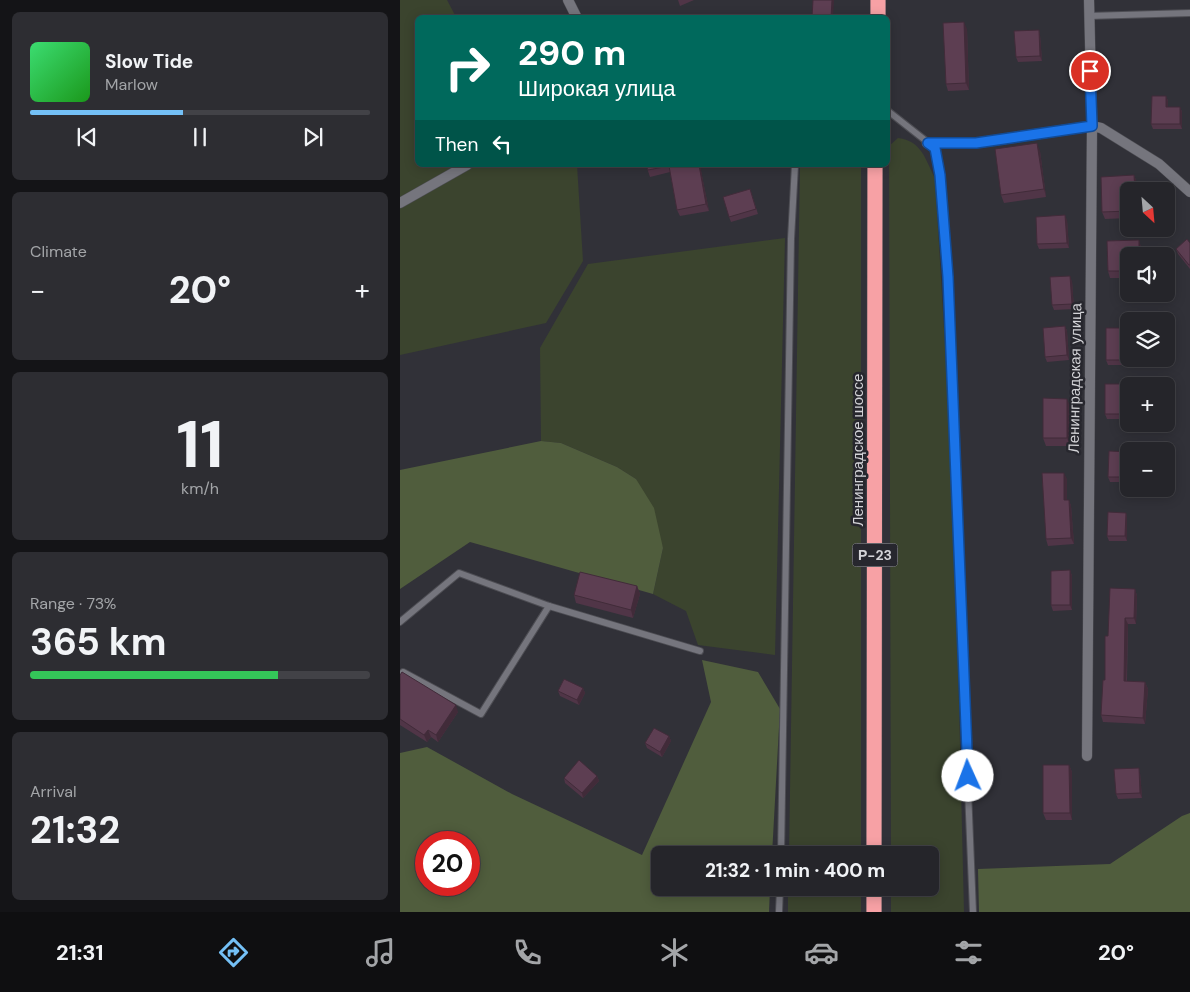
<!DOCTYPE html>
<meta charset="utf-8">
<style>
body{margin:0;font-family:"DM Sans",sans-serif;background:#2d2d32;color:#f1f3f6;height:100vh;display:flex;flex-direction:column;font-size:19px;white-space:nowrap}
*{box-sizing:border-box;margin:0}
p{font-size:16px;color:#a3a5a8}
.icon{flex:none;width:28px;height:28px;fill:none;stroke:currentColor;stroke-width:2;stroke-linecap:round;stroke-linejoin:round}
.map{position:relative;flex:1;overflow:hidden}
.panel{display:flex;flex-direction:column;gap:12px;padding:12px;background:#141417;width:400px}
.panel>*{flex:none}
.top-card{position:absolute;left:15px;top:15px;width:475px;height:152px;border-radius:8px;box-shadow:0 2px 12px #0003,0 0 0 1px #424247;background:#00695c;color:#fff;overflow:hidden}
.needle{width:32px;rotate:154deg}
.controls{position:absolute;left:720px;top:182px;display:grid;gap:10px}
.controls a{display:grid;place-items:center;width:55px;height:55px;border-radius:8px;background:#25252a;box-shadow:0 2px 12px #0003,0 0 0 1px #424247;font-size:25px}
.speed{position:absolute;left:15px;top:831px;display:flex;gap:10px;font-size:25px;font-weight:700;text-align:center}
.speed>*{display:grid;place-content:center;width:65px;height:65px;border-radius:50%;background:#25252a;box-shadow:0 2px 12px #0003,0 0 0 1px #424247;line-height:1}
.speed .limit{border:8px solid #d22;background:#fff;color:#111}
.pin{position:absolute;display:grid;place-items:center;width:42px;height:42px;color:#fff;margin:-21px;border:2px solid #fff;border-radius:50%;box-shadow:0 1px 5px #0007}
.me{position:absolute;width:55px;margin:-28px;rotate:358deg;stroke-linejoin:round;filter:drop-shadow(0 0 4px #0008)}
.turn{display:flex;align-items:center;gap:18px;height:105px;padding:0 20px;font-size:22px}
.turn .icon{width:65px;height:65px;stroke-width:2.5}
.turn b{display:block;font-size:35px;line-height:42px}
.then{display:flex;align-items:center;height:48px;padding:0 20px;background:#0003;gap:10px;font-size:19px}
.big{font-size:38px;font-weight:700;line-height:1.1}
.panel .tile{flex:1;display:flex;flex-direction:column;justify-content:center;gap:8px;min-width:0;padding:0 18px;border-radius:8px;background:#2d2d32}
.panel .dial{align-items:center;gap:0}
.dial b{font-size:65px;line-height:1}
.song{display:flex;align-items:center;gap:15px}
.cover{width:60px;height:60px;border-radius:8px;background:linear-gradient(135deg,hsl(140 70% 55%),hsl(120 70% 35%))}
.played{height:5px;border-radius:2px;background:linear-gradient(90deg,#74c0f6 45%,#424247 45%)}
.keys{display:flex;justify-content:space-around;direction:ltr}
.heat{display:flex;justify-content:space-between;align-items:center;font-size:28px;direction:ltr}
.charge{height:8px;border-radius:4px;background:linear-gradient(90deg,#34c759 73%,#424247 0)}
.trip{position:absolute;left:251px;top:846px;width:288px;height:50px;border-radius:8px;background:#25252a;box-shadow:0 2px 12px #0003,0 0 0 1px #424247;font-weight:700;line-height:50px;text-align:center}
.dock{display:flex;height:80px;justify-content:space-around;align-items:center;background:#0f0f11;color:#a3a5a8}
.dock .icon{width:35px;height:35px}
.dock .on{color:#74c0f6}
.dock b{font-size:22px;color:#f1f3f6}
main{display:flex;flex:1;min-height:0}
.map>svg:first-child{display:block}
.green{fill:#3b442e}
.forest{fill:#505d3d;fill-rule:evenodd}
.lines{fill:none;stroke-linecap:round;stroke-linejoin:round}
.lane-casing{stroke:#4d4d53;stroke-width:8}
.street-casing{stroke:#4d4d53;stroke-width:11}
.highway-casing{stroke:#4d4d53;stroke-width:16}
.lane{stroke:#75757d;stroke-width:6}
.street{stroke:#75757d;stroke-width:10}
.highway{stroke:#f7a1a5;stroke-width:15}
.wall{fill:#503547}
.shaded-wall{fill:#412b39}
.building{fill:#5d3e52;stroke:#412b39}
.route-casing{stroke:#114b97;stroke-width:12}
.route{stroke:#1a73e8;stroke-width:9}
.labels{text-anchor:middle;stroke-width:5;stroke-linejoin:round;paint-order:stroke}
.shield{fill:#27272e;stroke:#a0a0a5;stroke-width:1}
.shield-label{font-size:14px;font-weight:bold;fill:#d4d4d8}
.street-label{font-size:15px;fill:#d4d4d8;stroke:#27272e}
</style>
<main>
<section class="panel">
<div class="tile">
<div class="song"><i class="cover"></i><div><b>Slow Tide</b><p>Marlow</p></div></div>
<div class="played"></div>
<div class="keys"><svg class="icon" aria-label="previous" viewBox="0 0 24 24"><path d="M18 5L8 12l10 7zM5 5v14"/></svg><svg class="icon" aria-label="pause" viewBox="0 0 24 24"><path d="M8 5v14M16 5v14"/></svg><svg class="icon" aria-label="next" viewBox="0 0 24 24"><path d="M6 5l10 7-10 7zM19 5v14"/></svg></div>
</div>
<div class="tile"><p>Climate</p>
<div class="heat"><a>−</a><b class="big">20°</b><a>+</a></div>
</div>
<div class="tile dial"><b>11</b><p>km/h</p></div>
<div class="tile"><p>Range · 73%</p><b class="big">365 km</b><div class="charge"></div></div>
<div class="tile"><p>Arrival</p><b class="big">21:32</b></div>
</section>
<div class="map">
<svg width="790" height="912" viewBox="0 0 790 912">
<rect width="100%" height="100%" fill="#313138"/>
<!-- green -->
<g class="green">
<polygon points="0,0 47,0 56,17 18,18 18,165 177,165 183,261 146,323 0,355"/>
<path d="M498,138C522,141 525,159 535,178L554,497L564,912H491V888H530V855H491L489,146Z"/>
<polygon points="400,165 461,165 461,855 389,855"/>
<polygon points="385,238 375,655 298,645 286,611 253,594 263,548 236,479 217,467 161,443 141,441 140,348 188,264"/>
<rect x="388" y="888" width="73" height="24"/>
</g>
<!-- forest -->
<g class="forest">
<polygon points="141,441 161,443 217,467 236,479 254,508 263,548 253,594 70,542 0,589 0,470"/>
<path d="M302,660L358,672L380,709L372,855H260V888H370L369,912H0V753L27,747L112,794L242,855L311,702ZM26,842H69V885H26Z"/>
<polygon points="790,813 790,912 579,912 578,869 710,864 782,816"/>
</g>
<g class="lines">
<!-- lane casing -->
<g class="lane-casing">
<g id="lane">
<polyline points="688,16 790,13"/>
<polyline points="488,111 535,148 540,175 547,277 573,912"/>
<polyline points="0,622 59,573 149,606 300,651"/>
<polyline points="0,675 3,672 81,714 149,606"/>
<polyline points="381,855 391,239 395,165"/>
<polyline points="379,912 380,888"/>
</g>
</g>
<!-- street casing -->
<g class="street-casing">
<g id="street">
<polyline points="168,0 177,18"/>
<polyline points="527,143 576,143 692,126 701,128 759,164 790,192"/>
<polyline points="0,203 67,165"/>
<polyline points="687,756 692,126 689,0"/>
</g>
</g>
<!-- highway casing -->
<g class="highway-casing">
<g id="highway">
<polyline points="478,0 478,18"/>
<polyline points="474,855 475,165"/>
<polyline points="474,912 474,888"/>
</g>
</g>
<!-- lane -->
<use href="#lane" class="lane"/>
<!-- street -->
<use href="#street" class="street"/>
<!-- highway -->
<use href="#highway" class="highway"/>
</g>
<!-- wall -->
<g class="wall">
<polygon points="278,0 294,0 280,6"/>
<polygon points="567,29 569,90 548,91 546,84"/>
<polygon points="639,30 640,35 642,61 618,62 616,57"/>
<polygon points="766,96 768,101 768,107 780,107 782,112 782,129 753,129 751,124"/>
<polygon points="640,151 646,197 604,203 601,195"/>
<polygon points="246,165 306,165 300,166 309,211 280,216 277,210 270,172 250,177"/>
<polygon points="734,175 737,183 729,191 729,218 705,219 702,212"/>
<polygon points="350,189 358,214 331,222 329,217"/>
<polygon points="667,220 669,248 639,249 637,244"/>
<polygon points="739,240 741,248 741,256 729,256 729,278 710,278 708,271 707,241"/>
<polygon points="790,243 790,269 778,254 776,249"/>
<polygon points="672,281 674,309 654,310 652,305"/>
<polygon points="665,326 667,331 669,360 647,362 645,357"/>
<polygon points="729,359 736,359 736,365 708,365 706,360"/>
<polygon points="729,386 729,419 707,419 705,414"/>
<polygon points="670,406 670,446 646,446 643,438"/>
<polygon points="729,452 729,482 710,482 708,477"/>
<polygon points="667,479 667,500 669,500 671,506 674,544 648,546 646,539"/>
<polygon points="726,513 727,518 727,541 709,541 707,536"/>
<polygon points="670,570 672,576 672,610 653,611 651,605"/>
<polygon points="237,586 240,594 233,618 176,603 174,595"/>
<polygon points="735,589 737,596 736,624 728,624 727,681 745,682 748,689 745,724 703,722 701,715 705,680"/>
<polygon points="0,675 58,712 38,742 31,737 27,742 0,725"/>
<polygon points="183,688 185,693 179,705 160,696 158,691"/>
<polygon points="269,736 271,741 262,757 247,748 245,743"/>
<polygon points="669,765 672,772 672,820 646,820 643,813"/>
<polygon points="740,773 742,798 718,799 716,794"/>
<polygon points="197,776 199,781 183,798 165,783 164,778"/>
</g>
<!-- shaded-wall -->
<g class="shaded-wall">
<polygon points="432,0 434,0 433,18 431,18"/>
<polygon points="564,22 567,29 569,90 566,83"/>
<polygon points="639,30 640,35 642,61 640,56"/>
<polygon points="766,96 768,101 768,112 766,107"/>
<polygon points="780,107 782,112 782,129 780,124"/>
<polygon points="637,143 640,151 646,197 644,189"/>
<polygon points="299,165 300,165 309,211 306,204"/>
<polygon points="734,175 737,183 737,191 735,191"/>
<polygon points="665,215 667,220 669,248 667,243"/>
<polygon points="739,240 741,248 741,256 739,256"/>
<polygon points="670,276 672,281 674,309 672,304"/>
<polygon points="665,326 667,331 669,360 667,355"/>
<polygon points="667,399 670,406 670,446 667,438"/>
<polygon points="664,473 667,479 667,507 664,500"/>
<polygon points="669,500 671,506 674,544 671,538"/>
<polygon points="726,513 727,518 727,541 725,536"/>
<polygon points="670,570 672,576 672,610 670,605"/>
<polygon points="237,586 240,594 233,618 231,610"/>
<polygon points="735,589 737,596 736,624 734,618"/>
<polygon points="725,618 728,624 726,687 724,681"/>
<polygon points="745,682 748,689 745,724 743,718"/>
<polygon points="183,688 185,693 179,705 177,700"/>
<polygon points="56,705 58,712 38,742 36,735"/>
<polygon points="28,730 31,737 27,742 24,735"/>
<polygon points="269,736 271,741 262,757 260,752"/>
<polygon points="669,765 672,772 672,820 670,813"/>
<polygon points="739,768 740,773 742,798 740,793"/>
<polygon points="197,776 199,781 183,798 182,793"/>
</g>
<!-- building -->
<g class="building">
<polygon points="413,0 432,0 431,18 412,18"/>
<polygon points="564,22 566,83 546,84 543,23"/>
<polygon points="639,30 640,56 616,57 614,31"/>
<polygon points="752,96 766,96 766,107 780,107 780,124 751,124"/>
<polygon points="637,143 644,189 601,195 595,149"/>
<polygon points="246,165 299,165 306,204 277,210 269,166 248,170"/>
<polygon points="734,175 735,191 729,191 729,211 702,212 701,177"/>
<polygon points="350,189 356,209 329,217 323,197"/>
<polygon points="665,215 667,243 637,244 636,217"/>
<polygon points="787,239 790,243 790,265 789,265 776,249"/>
<polygon points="739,240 739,256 729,256 729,271 708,271 707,241"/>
<polygon points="670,276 672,304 652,305 650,277"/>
<polygon points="665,326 667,355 645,357 643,328"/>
<polygon points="706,328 729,328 729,359 734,359 734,360 706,360"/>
<rect x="705" y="384" width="24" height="30"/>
<polygon points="643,398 667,399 667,438 643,438"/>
<polygon points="709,451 729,452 729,477 708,477"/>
<polygon points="642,473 664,473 664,500 669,500 671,538 646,539"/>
<polygon points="708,512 726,513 725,536 707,536"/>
<polygon points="670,570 670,605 651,605 651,571"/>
<polygon points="180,572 237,586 231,610 174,595"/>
<polygon points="710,588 735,589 734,618 725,618 724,681 745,682 743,718 701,715 703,680 705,680 705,636 708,636"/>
<polygon points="2,672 56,705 36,735 28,730 24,735 0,719 0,675"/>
<polygon points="164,679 183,688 177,700 158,691"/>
<polygon points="254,728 269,736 260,752 245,743"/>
<polygon points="179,760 197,776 182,793 164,778"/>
<polygon points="643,765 669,765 670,813 643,813"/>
<polygon points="739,768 740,793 716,794 714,769"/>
</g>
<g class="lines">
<!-- route casing -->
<g class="route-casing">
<polyline id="route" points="568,776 548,277 540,175 535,148 528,143 576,143 692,126 690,71"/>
</g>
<!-- route -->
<use href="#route" class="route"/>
</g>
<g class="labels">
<!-- shield labels -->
<rect class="shield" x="452.5" y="543.5" width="45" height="23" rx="4"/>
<g class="shield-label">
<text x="475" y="560">Р-23</text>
</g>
<!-- street labels -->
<g class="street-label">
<text transform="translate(675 378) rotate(-89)" y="5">Ленинградская улица</text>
<text transform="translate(458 450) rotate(-90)" y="5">Ленинградское шоссе</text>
</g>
</g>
</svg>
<div class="controls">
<a><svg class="needle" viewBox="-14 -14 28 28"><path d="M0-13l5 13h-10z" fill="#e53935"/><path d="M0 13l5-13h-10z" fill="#a3a5a8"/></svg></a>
<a><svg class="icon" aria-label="sound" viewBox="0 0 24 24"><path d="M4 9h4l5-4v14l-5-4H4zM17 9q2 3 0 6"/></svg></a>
<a><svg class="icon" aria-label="layers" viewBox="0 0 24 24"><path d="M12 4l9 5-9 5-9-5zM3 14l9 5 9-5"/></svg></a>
<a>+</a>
<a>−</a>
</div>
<div class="speed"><div class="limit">20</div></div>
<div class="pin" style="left:690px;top:71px;background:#d93025"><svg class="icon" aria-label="arrive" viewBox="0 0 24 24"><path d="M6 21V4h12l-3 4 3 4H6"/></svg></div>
<svg class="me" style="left:568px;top:776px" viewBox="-20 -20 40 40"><circle r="19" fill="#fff"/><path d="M0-13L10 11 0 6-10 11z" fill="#1a73e8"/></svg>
<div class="trip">21:32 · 1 min · 400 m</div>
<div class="top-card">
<div class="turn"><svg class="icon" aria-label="right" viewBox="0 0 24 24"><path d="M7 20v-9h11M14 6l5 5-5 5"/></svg><div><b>290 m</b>Широкая улица</div></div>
<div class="then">Then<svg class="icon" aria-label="left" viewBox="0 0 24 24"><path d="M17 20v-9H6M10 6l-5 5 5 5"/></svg></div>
</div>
</div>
</main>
<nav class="dock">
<b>21:31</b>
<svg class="icon on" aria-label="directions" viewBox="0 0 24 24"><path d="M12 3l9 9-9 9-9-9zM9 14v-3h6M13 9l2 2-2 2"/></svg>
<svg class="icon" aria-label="music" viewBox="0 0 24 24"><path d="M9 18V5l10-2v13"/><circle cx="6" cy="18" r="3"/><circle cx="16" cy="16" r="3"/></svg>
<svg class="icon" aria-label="phone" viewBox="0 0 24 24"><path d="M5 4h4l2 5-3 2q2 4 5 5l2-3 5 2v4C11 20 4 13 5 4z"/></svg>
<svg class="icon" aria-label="climate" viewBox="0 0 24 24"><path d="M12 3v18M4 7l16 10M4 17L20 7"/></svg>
<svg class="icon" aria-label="car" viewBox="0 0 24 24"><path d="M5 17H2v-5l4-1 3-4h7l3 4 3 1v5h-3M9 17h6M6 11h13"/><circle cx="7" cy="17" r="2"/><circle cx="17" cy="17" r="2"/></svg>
<svg class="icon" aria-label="filters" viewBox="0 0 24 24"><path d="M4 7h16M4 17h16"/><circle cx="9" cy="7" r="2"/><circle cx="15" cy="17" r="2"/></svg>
<b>20°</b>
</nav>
